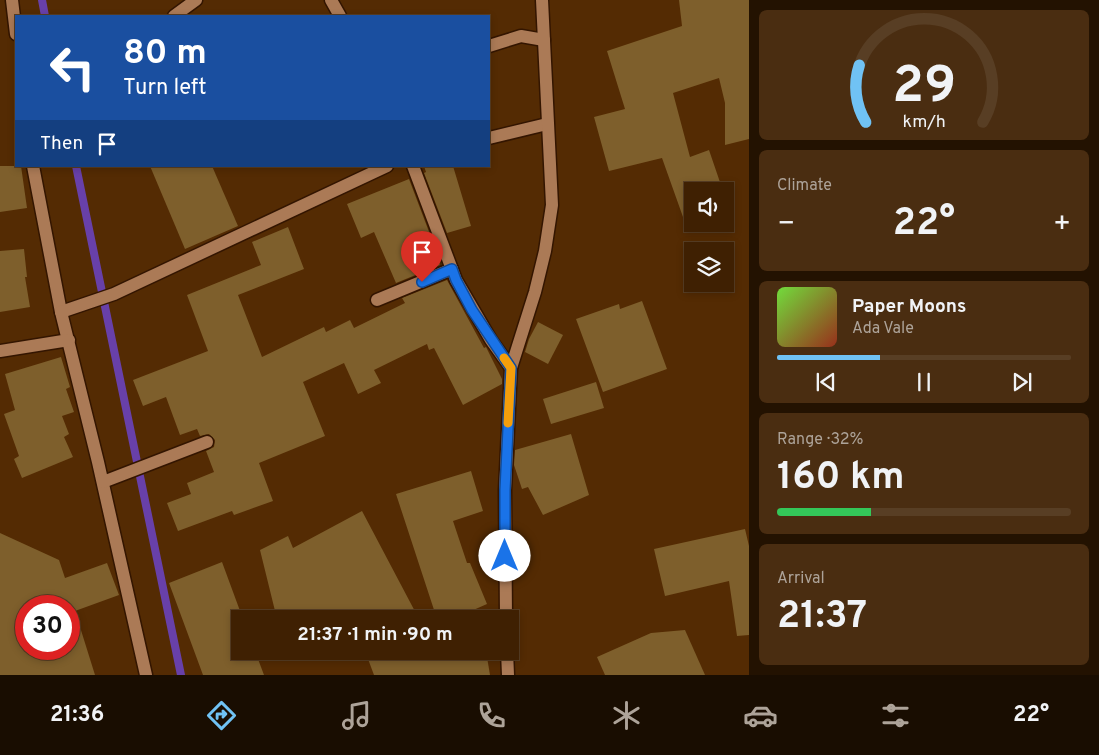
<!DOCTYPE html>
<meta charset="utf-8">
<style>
body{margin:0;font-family:Overpass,sans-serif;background:#4a2d11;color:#f1f3f6;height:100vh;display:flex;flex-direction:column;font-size:19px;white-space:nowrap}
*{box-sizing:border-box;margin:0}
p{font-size:16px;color:#ada399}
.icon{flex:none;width:28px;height:28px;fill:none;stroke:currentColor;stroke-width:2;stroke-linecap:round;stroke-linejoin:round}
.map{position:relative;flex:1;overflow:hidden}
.sheet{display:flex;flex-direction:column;gap:10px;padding:10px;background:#231201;width:350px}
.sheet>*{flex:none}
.top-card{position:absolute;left:15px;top:15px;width:475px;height:152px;border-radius:0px;box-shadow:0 2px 8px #0003,0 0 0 1px #583e24;background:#1a4fa0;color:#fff;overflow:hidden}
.tools{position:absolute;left:684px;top:182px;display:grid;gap:10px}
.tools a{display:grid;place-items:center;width:50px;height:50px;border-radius:0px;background:#3f2002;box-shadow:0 2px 8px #0003,0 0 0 1px #583e24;font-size:25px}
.speed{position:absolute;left:15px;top:595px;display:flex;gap:10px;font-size:25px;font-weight:700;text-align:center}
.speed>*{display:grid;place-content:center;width:65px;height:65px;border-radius:50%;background:#3f2002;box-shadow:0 2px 8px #0003,0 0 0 1px #583e24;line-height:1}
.speed .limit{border:8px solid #d22;background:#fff;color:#111}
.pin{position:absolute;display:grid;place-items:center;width:42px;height:42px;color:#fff;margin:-51px -21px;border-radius:50% 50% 50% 0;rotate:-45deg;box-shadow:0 0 5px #0007}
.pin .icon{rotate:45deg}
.me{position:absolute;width:55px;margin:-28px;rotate:0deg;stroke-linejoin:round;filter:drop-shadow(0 0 4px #0008)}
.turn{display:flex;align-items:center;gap:18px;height:105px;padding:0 25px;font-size:22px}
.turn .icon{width:65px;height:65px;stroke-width:2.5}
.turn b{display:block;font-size:35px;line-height:42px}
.then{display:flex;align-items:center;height:48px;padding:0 25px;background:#0003;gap:10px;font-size:19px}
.big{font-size:38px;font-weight:700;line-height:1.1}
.sheet .widget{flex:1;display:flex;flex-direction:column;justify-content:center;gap:8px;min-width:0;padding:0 18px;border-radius:8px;background:#4a2d11}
.sheet .dial{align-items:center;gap:0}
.dial svg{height:130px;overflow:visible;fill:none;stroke:#583e24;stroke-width:7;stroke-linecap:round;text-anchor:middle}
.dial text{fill:#f1f3f6;stroke:none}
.song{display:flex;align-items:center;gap:15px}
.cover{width:60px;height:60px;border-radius:8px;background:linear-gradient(135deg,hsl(100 70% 55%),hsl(10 70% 35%))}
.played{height:5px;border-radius:2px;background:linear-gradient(90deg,#70c2f4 35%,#583e24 35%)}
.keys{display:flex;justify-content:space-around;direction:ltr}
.heat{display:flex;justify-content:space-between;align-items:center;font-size:28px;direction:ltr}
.charge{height:8px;border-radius:4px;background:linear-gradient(90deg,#34c759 32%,#583e24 0)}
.trip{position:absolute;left:231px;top:610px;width:288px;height:50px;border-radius:0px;background:#3f2002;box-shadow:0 2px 8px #0003,0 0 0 1px #583e24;font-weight:700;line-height:50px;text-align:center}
.menu{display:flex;height:80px;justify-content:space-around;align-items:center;background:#190d01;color:#ada399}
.menu .icon{width:35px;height:35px}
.menu .active{color:#70c2f4}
.menu b{font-size:22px;color:#f1f3f6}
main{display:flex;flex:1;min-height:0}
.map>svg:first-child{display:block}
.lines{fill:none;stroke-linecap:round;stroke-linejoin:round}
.stream{stroke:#6840a9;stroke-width:8}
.building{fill:#7e5f2c;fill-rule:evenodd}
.minor-casing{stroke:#331500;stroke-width:15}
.minor{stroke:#ab7a56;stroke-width:12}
.route-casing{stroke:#114b97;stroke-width:12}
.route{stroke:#1a73e8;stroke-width:9}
.slow{stroke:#f59e0b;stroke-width:9}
</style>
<main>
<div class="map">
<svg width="749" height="675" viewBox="0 0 749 675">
<rect width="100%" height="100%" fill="#542b03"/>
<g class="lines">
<!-- stream -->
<g class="stream">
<polyline points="42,0 45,16"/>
<polyline points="76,166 181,675"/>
</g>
</g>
<!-- building -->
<g class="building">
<polygon points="679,0 749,0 749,139 725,145 725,103 719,78 673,93 690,157 709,150 723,191 692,191 692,214 683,217 662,158 609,171 594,117 625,109 607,51 682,26"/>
<polygon points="0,166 21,166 27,208 0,212"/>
<polygon points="150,166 212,166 238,226 185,249"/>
<polygon points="424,166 453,166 471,226 447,233 424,173 426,172"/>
<polygon points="409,179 431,237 428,238 440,265 396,283 374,232 361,238 347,204"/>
<polygon points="288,227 304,269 238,295 262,357 324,327 326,332 350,320 354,328 405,303 402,298 447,280 484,348 486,347 502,379 502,384 463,405 434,348 429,350 427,344 374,370 381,383 358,394 344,363 303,382 325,436 259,463 273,501 234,515 232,511 178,531 167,503 191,494 187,483 214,472 206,451 214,447 215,440 209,434 200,436 197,429 180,435 166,397 143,406 133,380 208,351 187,295 261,265 252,242"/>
<polygon points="24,249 27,277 25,277 30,307 0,312 0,251"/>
<polygon points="642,301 667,369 603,392 576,319 619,304 620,309"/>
<polygon points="538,322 563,335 548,364 525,352 529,339"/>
<polygon points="61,357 70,387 66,389 74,412 62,416 69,434 64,437 73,457 22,478 14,459 19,456 4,414 15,410 5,374"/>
<polygon points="596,382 604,408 551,424 543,399"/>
<polygon points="571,434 589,495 543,515 528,487 522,489 514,465 515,450"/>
<polygon points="471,471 483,511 453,521 467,563 470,563 487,604 453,619 437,619 396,494"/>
<polygon points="362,511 419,619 277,619 260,550 288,536 293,548"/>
<polygon points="745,529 749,546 749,635 737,636 729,581 665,596 654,549"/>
<path d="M0,533L59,560L65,578L107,563L119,595L75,611L95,675H0ZM26,606H69V649H26Z"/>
<polygon points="222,562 243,619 240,619 240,651 255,651 264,675 203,675 169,583"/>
<polygon points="685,630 705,675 605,675 597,657 651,633"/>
<polygon points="365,651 486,651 490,675 374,675"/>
</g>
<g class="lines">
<!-- minor casing -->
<g class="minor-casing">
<g id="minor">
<polyline points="12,0 16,34"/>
<polyline points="331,0 340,16"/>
<polyline points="174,16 196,0"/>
<polyline points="489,46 521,36 544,40"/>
<polyline points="489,138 547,124"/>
<polyline points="33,166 61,312 98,462 146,675"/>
<polyline points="413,166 456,280 491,340 511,368"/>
<polyline points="377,300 452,269"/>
<polyline points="61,312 114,294 387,166"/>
<polyline points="0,351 69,340"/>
<polyline points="103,482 207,442"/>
<polyline points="506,619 505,490 511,368 535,292 545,251 552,205 542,0"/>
<polyline points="507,651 508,675"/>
</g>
</g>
<!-- minor -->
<use href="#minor" class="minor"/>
</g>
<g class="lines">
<!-- route casing -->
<g class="route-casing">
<polyline id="route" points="422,282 452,269 456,280 472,310 511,368 505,490 505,556"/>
</g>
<!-- route -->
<use href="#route" class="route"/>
<!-- slow -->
<polyline class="slow" points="504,358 511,368 508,423"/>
</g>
</svg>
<div class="tools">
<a><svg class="icon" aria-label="sound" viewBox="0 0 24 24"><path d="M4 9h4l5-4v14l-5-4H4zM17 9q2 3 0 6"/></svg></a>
<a><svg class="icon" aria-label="layers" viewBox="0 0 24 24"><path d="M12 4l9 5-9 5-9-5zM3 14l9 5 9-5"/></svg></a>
</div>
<div class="speed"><div class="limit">30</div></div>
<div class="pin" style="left:422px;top:282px;background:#d93025"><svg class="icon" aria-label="arrive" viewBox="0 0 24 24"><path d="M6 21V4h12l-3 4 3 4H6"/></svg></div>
<svg class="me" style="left:505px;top:556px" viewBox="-20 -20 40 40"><circle r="19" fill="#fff"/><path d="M0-13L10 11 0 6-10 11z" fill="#1a73e8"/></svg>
<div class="trip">21:37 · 1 min · 90 m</div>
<div class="top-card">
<div class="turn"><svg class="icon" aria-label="left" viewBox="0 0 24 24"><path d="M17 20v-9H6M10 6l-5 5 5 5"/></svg><div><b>80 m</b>Turn left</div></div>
<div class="then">Then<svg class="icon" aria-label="arrive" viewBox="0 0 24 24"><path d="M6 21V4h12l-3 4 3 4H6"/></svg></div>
</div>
</div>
<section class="sheet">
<div class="widget dial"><svg viewBox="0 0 100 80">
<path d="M14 69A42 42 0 1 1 86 69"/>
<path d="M14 69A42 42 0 0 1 10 34" stroke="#70c2f4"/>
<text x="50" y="56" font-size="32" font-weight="700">29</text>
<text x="50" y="72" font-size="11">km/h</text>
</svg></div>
<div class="widget"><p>Climate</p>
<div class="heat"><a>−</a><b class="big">22°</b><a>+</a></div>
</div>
<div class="widget">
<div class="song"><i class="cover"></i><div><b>Paper Moons</b><p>Ada Vale</p></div></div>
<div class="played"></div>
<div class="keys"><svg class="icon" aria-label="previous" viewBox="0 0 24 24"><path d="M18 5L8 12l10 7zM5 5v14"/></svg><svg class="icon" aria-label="pause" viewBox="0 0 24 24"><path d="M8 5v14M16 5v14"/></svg><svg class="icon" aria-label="next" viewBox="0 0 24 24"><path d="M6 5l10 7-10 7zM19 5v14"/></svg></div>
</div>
<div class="widget"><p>Range · 32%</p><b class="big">160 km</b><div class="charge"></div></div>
<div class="widget"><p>Arrival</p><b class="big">21:37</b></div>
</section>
</main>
<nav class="menu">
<b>21:36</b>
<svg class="icon active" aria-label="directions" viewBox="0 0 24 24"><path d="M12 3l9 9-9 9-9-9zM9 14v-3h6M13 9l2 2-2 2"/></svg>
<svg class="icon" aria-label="music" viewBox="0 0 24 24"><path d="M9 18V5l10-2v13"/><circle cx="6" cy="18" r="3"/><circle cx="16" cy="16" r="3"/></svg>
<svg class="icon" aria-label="phone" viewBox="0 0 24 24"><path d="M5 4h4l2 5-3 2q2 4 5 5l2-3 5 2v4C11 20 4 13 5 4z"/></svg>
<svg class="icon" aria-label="climate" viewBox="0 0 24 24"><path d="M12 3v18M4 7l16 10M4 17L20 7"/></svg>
<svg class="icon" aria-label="car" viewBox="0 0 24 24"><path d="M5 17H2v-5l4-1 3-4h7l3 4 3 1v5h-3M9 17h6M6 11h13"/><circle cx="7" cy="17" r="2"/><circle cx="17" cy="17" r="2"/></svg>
<svg class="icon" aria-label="filters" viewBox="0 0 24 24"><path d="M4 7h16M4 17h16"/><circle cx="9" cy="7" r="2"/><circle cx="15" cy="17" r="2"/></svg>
<b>22°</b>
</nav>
